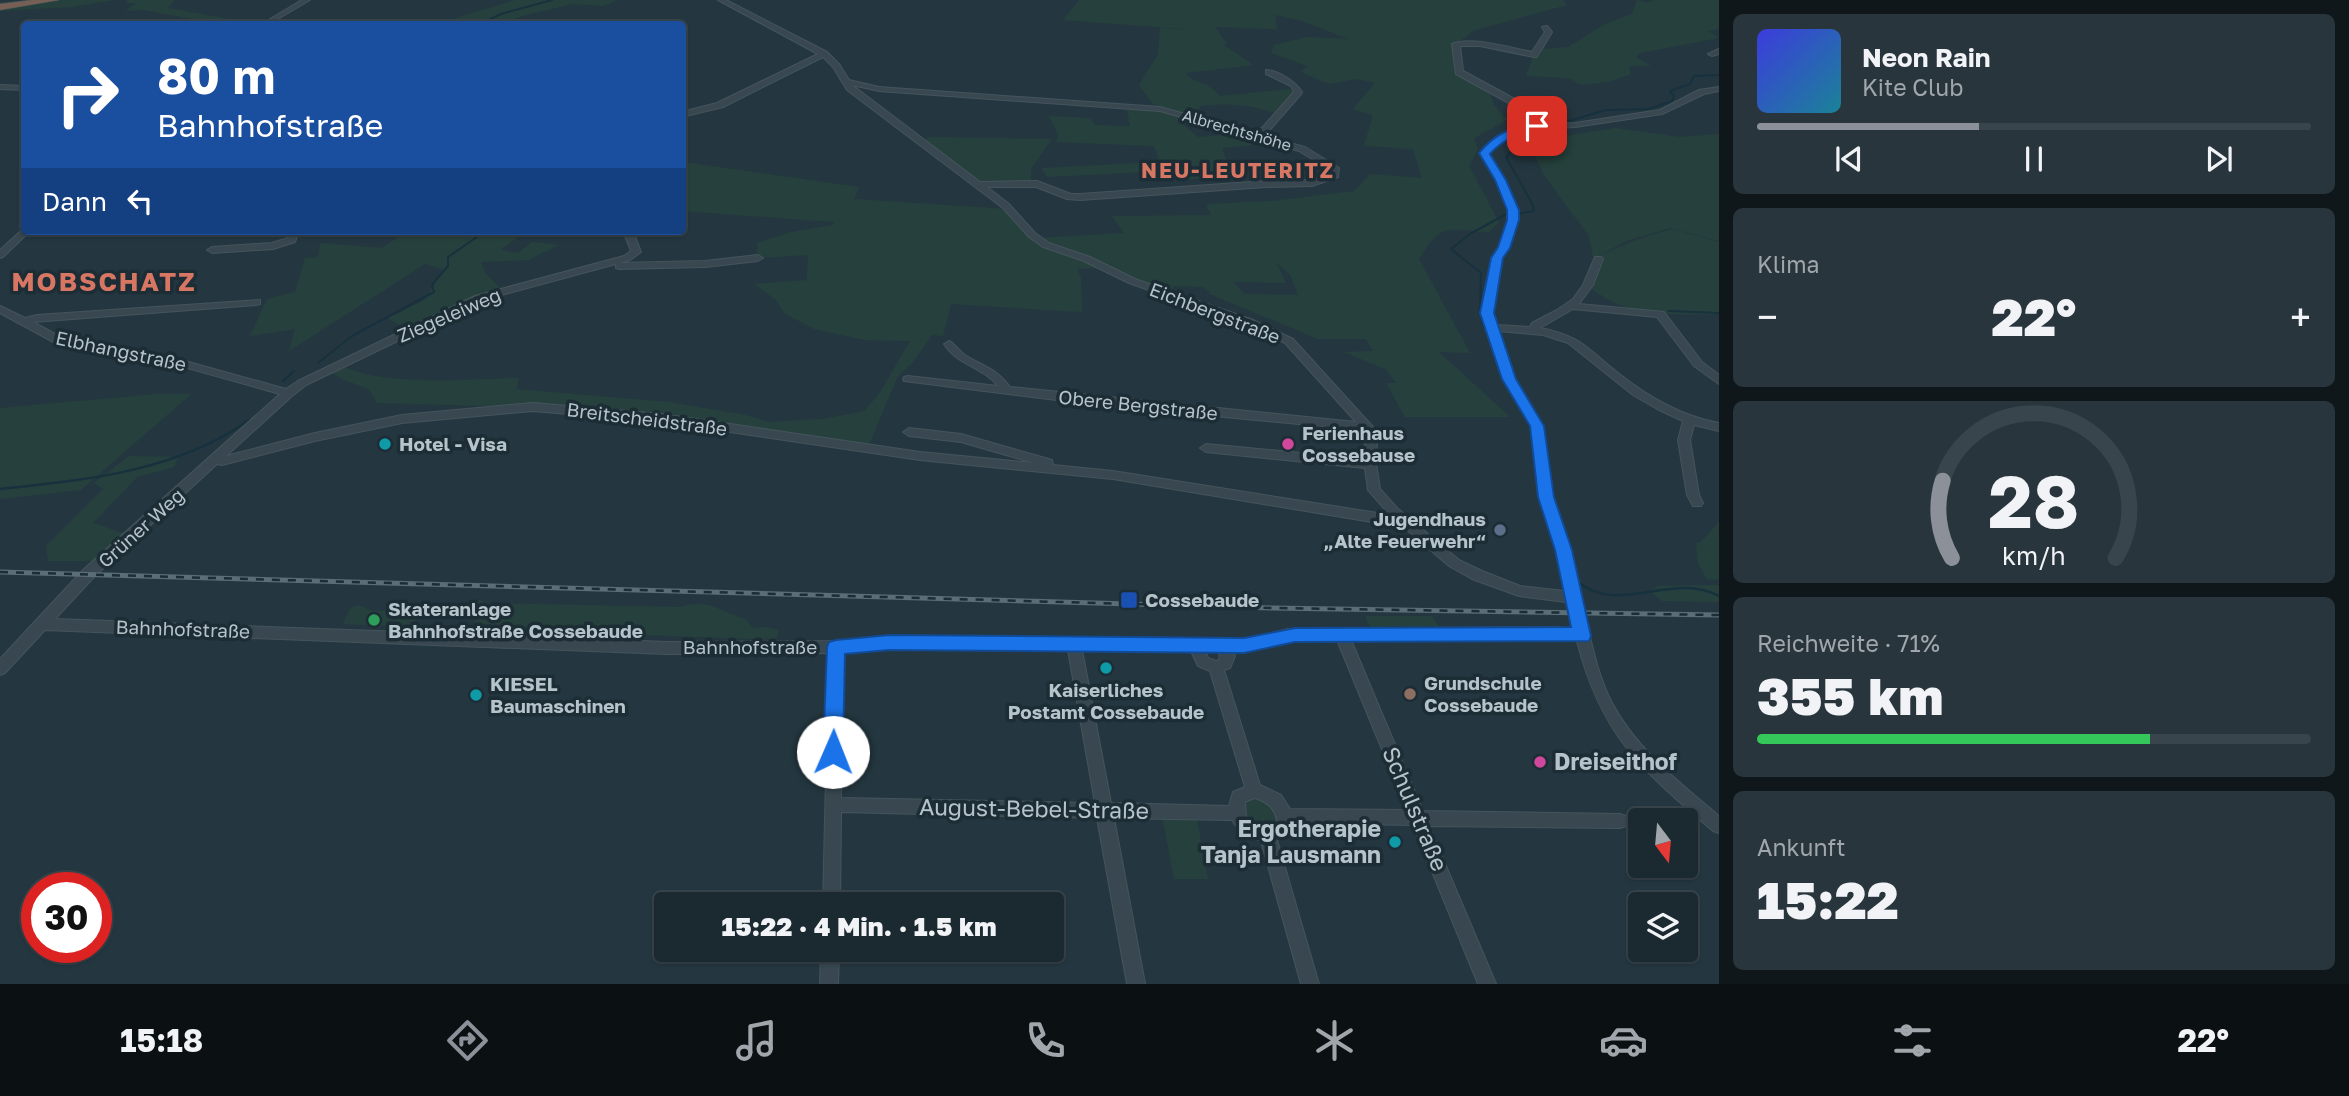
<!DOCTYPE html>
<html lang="de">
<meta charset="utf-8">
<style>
body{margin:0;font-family:"Golos Text",sans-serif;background:#28353c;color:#f1f3f6;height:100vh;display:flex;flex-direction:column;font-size:26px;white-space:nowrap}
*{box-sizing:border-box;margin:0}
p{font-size:23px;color:#a0a6ab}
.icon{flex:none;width:38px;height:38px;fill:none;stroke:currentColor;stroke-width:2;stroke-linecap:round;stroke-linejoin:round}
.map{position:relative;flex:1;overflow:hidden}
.drawer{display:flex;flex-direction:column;gap:14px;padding:14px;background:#0f171a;width:630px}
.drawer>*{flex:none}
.guide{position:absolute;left:21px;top:21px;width:665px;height:214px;border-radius:7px;box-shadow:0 2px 5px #0004,0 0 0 2px #39454c;background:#1a4fa0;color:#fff;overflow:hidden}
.needle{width:46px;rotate:164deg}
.buttons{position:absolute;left:1628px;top:808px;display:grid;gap:14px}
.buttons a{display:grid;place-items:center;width:70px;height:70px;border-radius:7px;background:#1b2930;box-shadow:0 2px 5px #0004,0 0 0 2px #39454c;font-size:35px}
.speed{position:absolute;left:21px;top:872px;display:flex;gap:14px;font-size:35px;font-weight:700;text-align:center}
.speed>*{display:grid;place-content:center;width:91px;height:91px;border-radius:50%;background:#1b2930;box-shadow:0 2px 5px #0004,0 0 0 2px #39454c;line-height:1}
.speed .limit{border:10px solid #d22;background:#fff;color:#111}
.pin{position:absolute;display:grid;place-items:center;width:60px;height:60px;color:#fff;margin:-30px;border-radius:14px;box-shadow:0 4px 10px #0006}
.me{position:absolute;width:77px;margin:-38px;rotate:1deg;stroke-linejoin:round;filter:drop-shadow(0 0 5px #0008)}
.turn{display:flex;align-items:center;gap:24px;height:147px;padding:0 21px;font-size:32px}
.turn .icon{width:91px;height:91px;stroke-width:2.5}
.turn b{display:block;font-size:49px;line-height:60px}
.then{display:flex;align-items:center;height:66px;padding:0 21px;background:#0003;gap:14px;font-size:26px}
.big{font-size:52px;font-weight:800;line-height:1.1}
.drawer .tile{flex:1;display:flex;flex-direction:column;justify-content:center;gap:10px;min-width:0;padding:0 24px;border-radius:10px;background:#28353c}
.drawer .dial{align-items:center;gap:0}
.dial svg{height:182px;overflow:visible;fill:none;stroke:#39454c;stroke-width:7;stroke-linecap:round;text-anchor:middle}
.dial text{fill:#f1f3f6;stroke:none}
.song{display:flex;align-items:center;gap:21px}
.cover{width:84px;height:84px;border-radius:10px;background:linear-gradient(135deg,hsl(240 70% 55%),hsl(190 70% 35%))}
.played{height:7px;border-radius:4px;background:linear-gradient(90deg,#8c9099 40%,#39454c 40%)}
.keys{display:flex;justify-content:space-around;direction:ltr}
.heat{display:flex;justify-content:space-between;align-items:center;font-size:38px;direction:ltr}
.charge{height:10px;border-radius:5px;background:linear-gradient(90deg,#34c759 71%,#39454c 0)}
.trip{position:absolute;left:654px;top:892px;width:410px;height:70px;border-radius:7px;background:#1b2930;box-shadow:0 2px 5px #0004,0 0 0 2px #39454c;font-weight:800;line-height:70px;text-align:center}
.dock{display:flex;height:112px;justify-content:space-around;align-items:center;background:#0b1013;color:#a0a6ab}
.dock .icon{width:49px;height:49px}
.dock .current{color:#8c9099}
.dock b{font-size:32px;color:#f1f3f6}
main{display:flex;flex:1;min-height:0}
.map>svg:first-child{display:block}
.green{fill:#26413d;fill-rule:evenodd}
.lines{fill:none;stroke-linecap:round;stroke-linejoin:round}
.stream-far1{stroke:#17313e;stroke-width:2}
.stream{stroke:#17313e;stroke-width:2.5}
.minor-casing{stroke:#45545c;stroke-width:2}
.highway-casing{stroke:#43535a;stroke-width:1}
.minor{fill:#394850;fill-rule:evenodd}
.highway{fill:#766055;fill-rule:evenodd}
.rail-casing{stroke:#5a6e77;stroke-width:5}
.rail{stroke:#1d2d35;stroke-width:2.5;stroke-dasharray:8;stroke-linecap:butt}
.minor-bridge-casing{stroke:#45545c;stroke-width:14;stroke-linecap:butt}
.minor-bridge{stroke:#394850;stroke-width:12}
.route{fill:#1a73e8;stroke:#114b97;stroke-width:2}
.culture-dot{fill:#0f9aa8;stroke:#1d2d35;stroke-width:2.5}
.hotel-dot{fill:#d1479c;stroke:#1d2d35;stroke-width:2.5}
.service-dot{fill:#5c6f8a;stroke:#1d2d35;stroke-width:2.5}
.transit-dot{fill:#1a4fb4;stroke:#1d2d35;stroke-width:2.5}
.leisure-dot{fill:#2e9e5b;stroke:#1d2d35;stroke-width:2.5}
.education-dot{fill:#8d6e63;stroke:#1d2d35;stroke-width:2.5}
.labels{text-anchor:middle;stroke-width:7;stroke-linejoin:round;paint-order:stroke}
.far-street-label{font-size:16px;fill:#b5c3ca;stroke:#1d2d35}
.street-label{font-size:19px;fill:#b5c3ca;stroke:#1d2d35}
.poi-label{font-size:19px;font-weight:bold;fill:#b5c3ca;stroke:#1d2d35;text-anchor:start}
.far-district-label{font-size:21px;font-weight:bold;letter-spacing:2px;fill:#d77763;stroke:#1d2d35}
.near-poi-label{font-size:23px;font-weight:bold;fill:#b5c3ca;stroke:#1d2d35;text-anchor:start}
.near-street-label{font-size:23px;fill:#b5c3ca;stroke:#1d2d35}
.district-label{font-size:26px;font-weight:bold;letter-spacing:2px;fill:#d77763;stroke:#1d2d35}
</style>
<main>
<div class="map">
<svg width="1719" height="984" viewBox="0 0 1719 984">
<rect width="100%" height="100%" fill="#243740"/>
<!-- green -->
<g class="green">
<polygon points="62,0 114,0 72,7 0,11 0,8"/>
<polygon points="127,0 175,0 168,8 258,24 304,0 262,24 220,24 143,10 125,11 137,3 127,3"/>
<polygon points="515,0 616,0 604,6 572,4 522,16 504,24 436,24"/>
<path d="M1079,0H1563L1567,5L1475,30L1456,44V68L1488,88L1494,105L1507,120L1474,138L1478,149L1469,166L1499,222L1489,232C1447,230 1443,220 1419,259L1470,353L1439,352L1510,417H1405L1386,383H1397L1385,369L1344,352L1373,351L1366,339H1318L1207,293H1211L1202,287L1175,286L1169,293L1136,281L1040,238L1124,233L1112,216L1211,215L1206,204L1272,201L1354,191L1370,174L1422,178L1413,149L1364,146L1373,115L1353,109L1375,83L1357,79L1329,84L1301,72L1308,66L1271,53L1274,45L1308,37L1349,39L1299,20L1275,15L1277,29L1215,27L1227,44H1222L1254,65L1185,73C1195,85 1208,81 1220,96L1289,89L1294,92L1277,114C1250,104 1228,103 1200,106L1197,113L1191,115L1153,104L1139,85L1158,54L1160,28L1198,30L1063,20ZM1276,262L1291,276L1298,295L1245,294L1233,282L1286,283Z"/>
<polygon points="1637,0 1646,3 1655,0 1719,0 1719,29 1708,31 1719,38 1640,53 1636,57 1651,66 1629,66 1631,74 1608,82 1587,84 1579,84 1569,78 1526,76 1533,57 1540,57 1543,49 1568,47 1605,24 1632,14"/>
<polygon points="1159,109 1205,122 1182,124 1198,137 1240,134 1262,140 1262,144 1222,148 1227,162 1214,162 1222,173 1207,175 1208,178 1168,181 1163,171 1047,177 1042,168 1160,162 1154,146 1056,142 1059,136 1049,116 1091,118 1094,125 1130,126 1127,110"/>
<path d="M1615,128L1680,137L1719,134V241L1670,228L1626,241L1597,257L1633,241L1672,229L1719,242V314C1674,315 1624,318 1589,286L1598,258L1593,257L1589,236L1544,175L1534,153L1548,148L1558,137Z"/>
<polygon points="927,137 1052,139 1031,169 1031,183 977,183 926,142"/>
<path d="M683,162L859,187L854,199L1007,209L1027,233L1101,268L1077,269L1081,278L1082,312L951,304L943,336L932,335L912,363L898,376L867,449L750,431L533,407L377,403L369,389L344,380L328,371L340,364C379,388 473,379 519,378L516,389L668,402L745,415L769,422L823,419L865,411L881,391L910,341L865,340L814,329L784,313L776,300L754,284L807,280L808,255L758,258L757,243L791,232L833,225L834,222L683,211Z"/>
<polygon points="407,231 527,231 500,250 518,253 532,242 559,245 528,260 481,262 485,273 501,289 477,296 407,330 388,318 425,300 443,269 425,264 289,351 295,329 250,336 267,299 295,292 305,258 318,257 320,243 382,248"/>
<polygon points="158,394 191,394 81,490 0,499 0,408"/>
<polygon points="129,456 178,457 174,467 137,477 93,523 126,534 96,561 48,561 46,546 103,489 94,483"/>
<polygon points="1719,522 1719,580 1707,579 1698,563 1696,543 1700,543"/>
<polygon points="1719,585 1719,602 1662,601 1650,591 1659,586"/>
<path d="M478,600L489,603L680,607C709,598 721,612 747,620L752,628L766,627L779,630L776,640L473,628L477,616L474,602Z"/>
<polygon points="358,605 373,611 405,610 405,615 417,616 412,627 343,624 350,609"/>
<polygon points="1365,616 1432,616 1438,626 1370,627"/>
<path d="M1256,798L1269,803L1277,814L1275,824C1259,833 1248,822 1243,807L1250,799Z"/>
<polygon points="1163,820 1197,820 1208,879 1174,879"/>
</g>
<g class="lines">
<!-- stream-far1 -->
<g class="stream-far1">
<polyline points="480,24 501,14 552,0"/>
<polyline points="1562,123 1606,110 1649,109 1672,101 1674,96 1670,91 1690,84 1694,76 1719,75"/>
<polyline points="1515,214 1534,211 1533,205 1506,157 1514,149 1556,127"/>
<polyline points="1669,311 1719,313"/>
<polyline points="1483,325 1480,311 1481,273 1451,249 1470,234 1508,213"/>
<polyline points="318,363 352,336 434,292 432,285 448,266 448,257 477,237 479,231"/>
</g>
<!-- stream -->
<g class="stream">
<polyline points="283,381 294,371"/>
<path d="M1516,381L1544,428L1555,505L1571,549L1578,582C1619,616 1672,571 1719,596"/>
<path d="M0,489C85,480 176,472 249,420"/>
</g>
<!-- minor casing -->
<g class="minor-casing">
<g id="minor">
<polygon points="302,0 310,0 269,24 262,24"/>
<path d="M718,0H726L827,52L839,64L849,80L879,87L1160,107L1251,132L1262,128L1294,92L1291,86L1266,74V70C1279,71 1295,81 1302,92L1301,94L1268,132L1260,135L1305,147L1339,168L1338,177L1312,186L1266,187L1080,200L1067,199L1036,187H987L1009,204L1035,233L1049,243L1090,257L1135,279L1253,320L1293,339L1373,427L1377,441L1376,464L1380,489L1397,508L1459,560L1482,571L1520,586L1564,591L1558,550L1540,497L1531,426L1504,379L1482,313L1492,258L1499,248L1508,220V210L1497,180L1480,153C1492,139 1508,127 1527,125L1526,116L1518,108L1456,74L1452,44C1472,36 1511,48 1532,52L1545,32L1542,27L1547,26L1552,32L1537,57H1534L1480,46H1460L1463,71L1524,104L1534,116L1535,125L1575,123L1660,110L1699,90L1719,87V91L1704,94L1662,114L1575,127L1523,130L1499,142L1488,153L1505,180L1518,210V220L1509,248L1502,258L1492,313L1496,325L1530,327L1532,323L1557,310L1573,299L1583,285L1595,257H1601L1603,259L1593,285L1579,304L1664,312L1702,362L1719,375V384L1694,366L1657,317L1573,309L1540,328C1582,336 1587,349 1618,373C1648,397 1681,416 1719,423V431L1694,425L1690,440L1699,495L1703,503L1701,506H1693L1687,495L1678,440L1683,421L1659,410L1633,395L1568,343L1543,335L1498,331L1514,379L1543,426L1552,497L1570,550L1580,602L1578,606L1573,607L1568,606L1566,602L1519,596L1472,579L1449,566L1400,524L1390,525L1113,479L920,460L662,422L533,411L402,423L315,441L222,465L217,464L93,578L55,619L667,642L836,641L890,637L1244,640L1288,629L1558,627L1574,629L1571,616L1573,612L1578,611L1583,612L1585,616C1592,645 1598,676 1612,703C1637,750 1680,783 1719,816V833L1713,831C1642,770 1601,736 1577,641L1558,639L1351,640L1423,811L1620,814L1626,816L1628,821L1626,826L1620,828L1429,826L1496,984H1478L1413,825L1291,823L1284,837L1277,840L1319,984H1301L1261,841L1240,832L1232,820L1114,818L1145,984H1127L1097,818L841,812L840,905H823L829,653L667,654L45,630L5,673L0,675V659L83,570L280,394L159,360L59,345L0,313V306L25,318L37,315L260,300V304L256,305L33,322L66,340L160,354L286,389L298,381L475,296L624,256L631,251L623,231H633L641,252L630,260L619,263L705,261L758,255L763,258L758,261L705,267L619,269L616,268V264L483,300L306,385L292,396L226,456L315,433L402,415L533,403L662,414L920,452L1034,463L961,442L909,436L903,432L909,428L961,434L1052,460L1053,465L1113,471L1390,515L1368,490L1365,468L1206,452L1200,448L1206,444L1364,459L1365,441L1362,430L1097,405L904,381L903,379L904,377L908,376L998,386C983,367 957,365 944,344L949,341C955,344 959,351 965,355C984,367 996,368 1010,387L1356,422L1285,343L1245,324L1129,283L1084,261L1043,247L1029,237L1003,208L847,90L833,67L823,57L723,107L682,117V112L717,103L818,54ZM852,85L879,91L1160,111L1299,151L1332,171L1331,174L1311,180L1266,181L1080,194H1071L1037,181L980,182ZM1337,640L1407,810L1290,809L1281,795L1260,785L1224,670L1230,668L1235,656L1234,652H1244L1288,641ZM890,649L1068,650L1095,803L841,798L843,652ZM1082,650L1191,651L1198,666L1210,671L1245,787L1233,792L1229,806L1111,803ZM1205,651H1220L1219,660L1216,661L1208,658ZM1254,798C1266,801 1274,807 1277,819L1273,826L1257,825L1246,816L1245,802Z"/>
<polygon points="1719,49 1719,54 1712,56 1708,54"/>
<polygon points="0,85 24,86 24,90 0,89"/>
<polygon points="24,228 24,231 30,231 28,233 3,257 0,258 0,250"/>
<polygon points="289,231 299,231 295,242 273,249 212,253 207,250 212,247 272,243 288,238"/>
<polygon points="821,950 839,950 838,984 820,984"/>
</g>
</g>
<!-- highway casing -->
<g class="highway-casing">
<polygon id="highway" points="32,0 59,0 0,10 0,4"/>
</g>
<!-- minor -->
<use href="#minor" class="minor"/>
<!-- highway -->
<use href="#highway" class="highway"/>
<!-- rail casing -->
<g class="rail-casing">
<polyline id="rail" points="0,572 1272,608 1719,615"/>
</g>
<!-- rail -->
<use href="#rail" class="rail"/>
<!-- minor-bridge casing -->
<g class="minor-bridge-casing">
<polyline id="minor-bridge" points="1573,602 1578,616"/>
</g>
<!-- minor-bridge -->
<use href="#minor-bridge" class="minor-bridge"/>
</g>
<!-- route -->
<path class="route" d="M1537,123L1541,124V128C1520,133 1504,138 1490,154L1506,180L1519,210V220L1510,248L1503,258L1494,313L1516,379L1544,426L1554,497L1572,550L1591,636L1589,641L1295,642L1244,653L890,650L845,654L843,752L840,758L833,761L826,758L823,752L827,647L829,642L836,640L890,635L1244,638L1295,628L1571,627L1555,550L1538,497L1530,426L1502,379L1480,313L1491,258L1498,247L1507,220V210L1495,180L1479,153C1494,134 1513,126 1537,123Z"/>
<!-- markers -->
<g class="culture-dot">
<circle cx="385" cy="444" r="7"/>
<circle cx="1106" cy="668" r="7"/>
<circle cx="476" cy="695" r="7"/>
<circle cx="1395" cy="842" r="7"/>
</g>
<g class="hotel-dot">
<circle cx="1288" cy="444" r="7"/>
<circle cx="1540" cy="762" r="7"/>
</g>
<circle class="service-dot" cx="1500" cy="530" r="7"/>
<rect class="transit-dot" x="1120" y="591" width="18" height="18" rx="3.5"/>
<circle class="leisure-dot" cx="374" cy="620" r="7"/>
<circle class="education-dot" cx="1410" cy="694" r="7"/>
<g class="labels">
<!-- far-street labels -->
<g class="far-street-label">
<text transform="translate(1237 130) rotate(16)" y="6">Albrechtshöhe</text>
</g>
<!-- street labels -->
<g class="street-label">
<text transform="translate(1215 313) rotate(21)" y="7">Eichbergstraße</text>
<text transform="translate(449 315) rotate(-23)" y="7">Ziegeleiweg</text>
<text transform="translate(121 351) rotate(12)" y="7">Elbhangstraße</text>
<text transform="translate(1138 405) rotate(6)" y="7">Obere Bergstraße</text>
<text transform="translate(647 419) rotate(7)" y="7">Breitscheidstraße</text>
<text transform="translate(141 528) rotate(-42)" y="7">Grüner Weg</text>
<text transform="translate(183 629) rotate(2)" y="7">Bahnhofstraße</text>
<text x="750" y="654">Bahnhofstraße</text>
</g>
<!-- poi labels -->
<g class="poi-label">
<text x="1302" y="440">Ferienhaus<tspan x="1302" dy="22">Cossebause</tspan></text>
<text x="399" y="451">Hotel - Visa</text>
<text x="1486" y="526" text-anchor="end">Jugendhaus<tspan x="1486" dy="22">„Alte Feuerwehr“</tspan></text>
<text x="1145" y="607">Cossebaude</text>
<text x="388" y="616">Skateranlage<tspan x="388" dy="22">Bahnhofstraße Cossebaude</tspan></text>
<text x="1424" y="690">Grundschule<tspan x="1424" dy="22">Cossebaude</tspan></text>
<text x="490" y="691">KIESEL<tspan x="490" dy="22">Baumaschinen</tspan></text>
<text x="1106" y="697" text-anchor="middle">Kaiserliches<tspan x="1106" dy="22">Postamt Cossebaude</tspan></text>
</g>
<!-- far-district labels -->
<g class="far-district-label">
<text x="1238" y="178">NEU-LEUTERITZ</text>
</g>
<!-- near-poi labels -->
<g class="near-poi-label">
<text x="1554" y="770">Dreiseithof</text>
<text x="1381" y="837" text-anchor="end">Ergotherapie<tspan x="1381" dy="26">Tanja Lausmann</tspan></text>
</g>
<!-- near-street labels -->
<g class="near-street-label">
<text transform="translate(1034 809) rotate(1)" y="8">August-Bebel-Straße</text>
<text transform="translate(1415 809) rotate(67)" y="8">Schulstraße</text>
</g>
<!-- district labels -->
<g class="district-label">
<text x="104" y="291">MOBSCHATZ</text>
</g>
</g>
</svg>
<div class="buttons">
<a><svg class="needle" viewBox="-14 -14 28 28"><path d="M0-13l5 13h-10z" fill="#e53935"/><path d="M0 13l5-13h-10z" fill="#a0a6ab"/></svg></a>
<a><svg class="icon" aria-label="layers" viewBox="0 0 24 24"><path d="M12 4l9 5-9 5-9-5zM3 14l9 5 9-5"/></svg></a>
</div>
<div class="speed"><div class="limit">30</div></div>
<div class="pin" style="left:1537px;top:126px;background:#d93025"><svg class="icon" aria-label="arrive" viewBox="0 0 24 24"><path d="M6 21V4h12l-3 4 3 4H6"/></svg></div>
<svg class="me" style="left:833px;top:752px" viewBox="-20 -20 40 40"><circle r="19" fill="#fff"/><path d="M0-13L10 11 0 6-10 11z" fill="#1a73e8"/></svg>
<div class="trip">15:22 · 4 Min. · 1.5 km</div>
<div class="guide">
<div class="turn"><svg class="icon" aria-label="right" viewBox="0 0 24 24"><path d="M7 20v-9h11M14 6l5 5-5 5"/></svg><div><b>80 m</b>Bahnhofstraße</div></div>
<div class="then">Dann<svg class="icon" aria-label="left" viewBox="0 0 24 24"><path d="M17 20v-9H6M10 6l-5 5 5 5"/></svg></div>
</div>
</div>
<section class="drawer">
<div class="tile">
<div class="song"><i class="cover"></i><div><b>Neon Rain</b><p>Kite Club</p></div></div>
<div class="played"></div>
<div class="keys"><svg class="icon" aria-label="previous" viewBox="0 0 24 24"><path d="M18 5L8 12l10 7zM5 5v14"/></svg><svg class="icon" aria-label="pause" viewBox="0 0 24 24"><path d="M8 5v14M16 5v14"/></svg><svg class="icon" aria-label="next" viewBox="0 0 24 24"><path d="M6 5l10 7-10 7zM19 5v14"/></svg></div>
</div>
<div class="tile"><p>Klima</p>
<div class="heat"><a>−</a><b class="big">22°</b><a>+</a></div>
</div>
<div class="tile dial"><svg viewBox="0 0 100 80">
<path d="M14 69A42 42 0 1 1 86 69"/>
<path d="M14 69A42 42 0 0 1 10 35" stroke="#8c9099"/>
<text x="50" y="56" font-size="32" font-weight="700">28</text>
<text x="50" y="72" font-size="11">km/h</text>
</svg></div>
<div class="tile"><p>Reichweite · 71%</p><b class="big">355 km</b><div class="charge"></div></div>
<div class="tile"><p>Ankunft</p><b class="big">15:22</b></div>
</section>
</main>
<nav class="dock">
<b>15:18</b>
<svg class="icon current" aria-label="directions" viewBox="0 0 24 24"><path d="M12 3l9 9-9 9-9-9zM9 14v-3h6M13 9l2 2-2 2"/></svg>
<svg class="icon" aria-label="music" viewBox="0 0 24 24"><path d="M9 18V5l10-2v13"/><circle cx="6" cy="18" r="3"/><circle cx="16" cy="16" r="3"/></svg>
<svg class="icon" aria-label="phone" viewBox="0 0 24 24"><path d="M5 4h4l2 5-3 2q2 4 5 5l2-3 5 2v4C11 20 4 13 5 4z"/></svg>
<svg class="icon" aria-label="climate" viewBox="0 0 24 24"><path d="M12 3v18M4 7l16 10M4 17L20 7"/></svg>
<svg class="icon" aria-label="car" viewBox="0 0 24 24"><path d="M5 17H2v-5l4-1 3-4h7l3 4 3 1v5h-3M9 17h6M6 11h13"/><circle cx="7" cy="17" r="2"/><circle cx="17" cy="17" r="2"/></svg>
<svg class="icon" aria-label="filters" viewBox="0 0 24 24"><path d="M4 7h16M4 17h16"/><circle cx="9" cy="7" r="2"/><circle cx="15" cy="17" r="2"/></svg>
<b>22°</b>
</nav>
